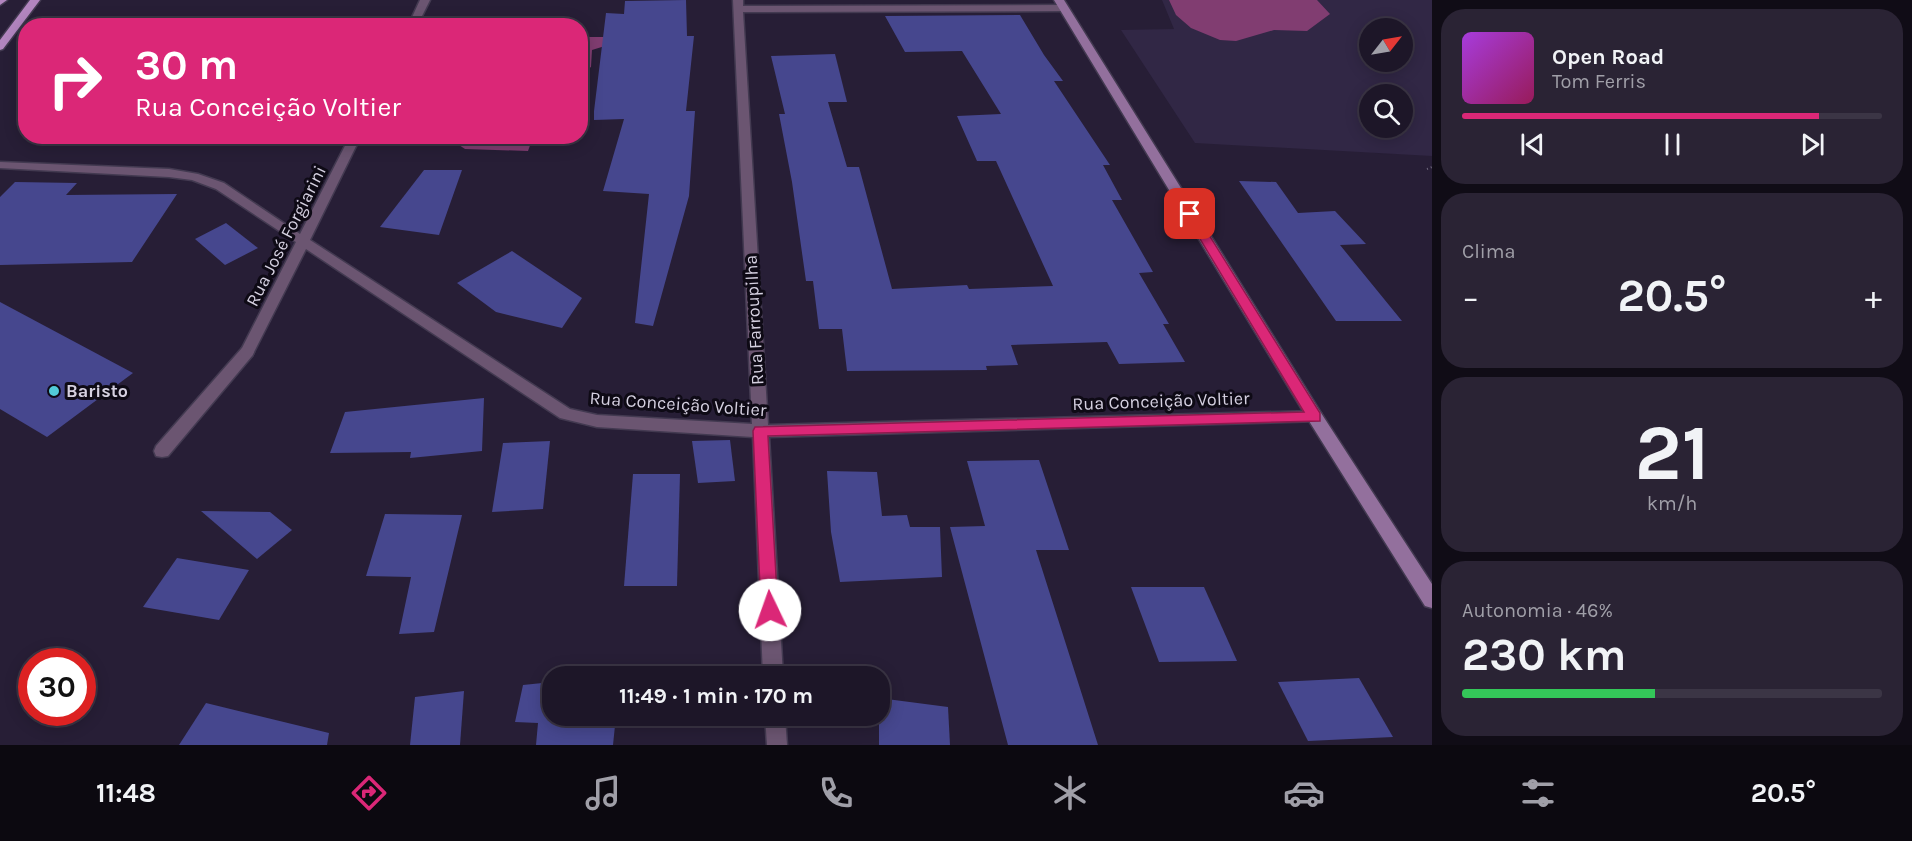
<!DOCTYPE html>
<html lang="pt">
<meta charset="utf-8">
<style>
body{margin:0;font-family:Karla,sans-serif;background:#2a2334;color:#f1f3f6;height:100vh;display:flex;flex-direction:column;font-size:22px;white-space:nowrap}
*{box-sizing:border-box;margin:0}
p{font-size:20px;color:#a09fa8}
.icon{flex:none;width:33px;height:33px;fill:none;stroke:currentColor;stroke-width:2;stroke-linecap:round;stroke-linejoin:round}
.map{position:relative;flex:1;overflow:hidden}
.panel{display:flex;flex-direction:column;gap:9px;padding:9px;background:#100c16;width:480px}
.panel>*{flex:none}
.guide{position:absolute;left:18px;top:18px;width:570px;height:126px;border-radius:24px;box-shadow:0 3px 15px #0003,0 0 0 2px #3b3545;background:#db2777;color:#fff;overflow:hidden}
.needle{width:39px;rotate:59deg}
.buttons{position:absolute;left:1359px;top:18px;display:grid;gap:12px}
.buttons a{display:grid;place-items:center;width:54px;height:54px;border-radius:50%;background:#1d1628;box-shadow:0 3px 15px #0003,0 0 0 2px #3b3545;font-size:30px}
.speed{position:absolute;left:18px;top:648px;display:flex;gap:12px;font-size:30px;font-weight:700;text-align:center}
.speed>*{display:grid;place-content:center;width:78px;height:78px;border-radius:50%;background:#1d1628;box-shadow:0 3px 15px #0003,0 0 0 2px #3b3545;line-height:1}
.speed .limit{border:9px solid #d22;background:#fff;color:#111}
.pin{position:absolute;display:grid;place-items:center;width:51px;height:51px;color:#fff;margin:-26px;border-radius:12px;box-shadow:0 3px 9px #0006}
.me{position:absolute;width:66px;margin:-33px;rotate:357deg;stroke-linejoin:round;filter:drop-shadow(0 0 4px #0008)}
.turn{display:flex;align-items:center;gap:21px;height:126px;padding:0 18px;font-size:27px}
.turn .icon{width:78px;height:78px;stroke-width:2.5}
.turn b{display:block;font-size:42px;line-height:51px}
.big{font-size:45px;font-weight:700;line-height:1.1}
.panel .widget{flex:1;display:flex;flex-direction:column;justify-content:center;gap:9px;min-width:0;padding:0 21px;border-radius:24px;background:#2a2334}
.panel .dial{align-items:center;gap:0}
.dial b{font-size:78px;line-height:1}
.song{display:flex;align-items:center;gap:18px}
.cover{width:72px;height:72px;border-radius:9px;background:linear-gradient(135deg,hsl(280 70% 55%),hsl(330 70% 35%))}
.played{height:6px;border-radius:3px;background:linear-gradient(90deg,#db2777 85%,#3b3545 85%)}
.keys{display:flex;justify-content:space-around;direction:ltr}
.heat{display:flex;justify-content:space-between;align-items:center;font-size:33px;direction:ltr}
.charge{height:9px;border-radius:4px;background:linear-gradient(90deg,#34c759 46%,#3b3545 0)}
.trip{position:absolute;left:542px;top:666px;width:348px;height:60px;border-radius:24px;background:#1d1628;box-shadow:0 3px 15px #0003,0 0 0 2px #3b3545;font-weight:700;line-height:60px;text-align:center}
.tab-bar{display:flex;height:96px;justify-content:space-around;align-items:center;background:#0c0910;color:#a09fa8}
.tab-bar .icon{width:42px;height:42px}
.tab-bar .active{color:#db2777}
.tab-bar b{font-size:27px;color:#f1f3f6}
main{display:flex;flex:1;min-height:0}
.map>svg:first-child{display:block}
.built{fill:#312745;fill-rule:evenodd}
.forest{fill:#813d71}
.building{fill:#46478e}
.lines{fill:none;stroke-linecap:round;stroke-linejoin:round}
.lane-casing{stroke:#433a51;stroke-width:3}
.street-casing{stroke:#433a51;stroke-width:3}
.secondary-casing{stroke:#433a51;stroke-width:3}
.primary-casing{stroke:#433a51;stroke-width:3}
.path{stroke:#726b7f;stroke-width:2;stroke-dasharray:1 3;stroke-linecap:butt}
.lane{fill:#6b5571;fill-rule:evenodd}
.street{fill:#6b5571;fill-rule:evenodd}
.secondary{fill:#93709d;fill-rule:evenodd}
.primary{fill:#b285bf;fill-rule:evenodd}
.route{fill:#db2777;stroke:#8e194d;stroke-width:1.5}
.poi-dot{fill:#52cbd8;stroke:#0e0a15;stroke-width:2}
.labels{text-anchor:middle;stroke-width:6;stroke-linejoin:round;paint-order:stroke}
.street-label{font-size:18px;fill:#d5d0e0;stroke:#0e0a15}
.poi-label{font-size:18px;font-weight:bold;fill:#d5d0e0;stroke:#0e0a15;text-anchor:start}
</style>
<main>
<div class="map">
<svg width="1432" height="745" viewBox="0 0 1432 745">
<rect width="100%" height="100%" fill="#271e36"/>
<!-- built -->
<path class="built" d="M1162,0H1432V156L1195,143L1121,30L1174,29ZM1370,28H1402V62H1370ZM1370,94H1402V128H1370Z"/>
<!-- forest -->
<g class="forest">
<polygon points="1169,0 1317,0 1330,14 1307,31 1274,30 1236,41 1220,40 1191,28 1176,15"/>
<polygon points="581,37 634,37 592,50 591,67 581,73"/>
<polygon points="470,137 470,136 533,137 528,151 465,149 459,145"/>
</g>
<!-- building -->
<g class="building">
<polygon points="686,0 687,36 694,36 686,111 695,111 689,196 653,326 635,323 649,194 603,191 624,119 594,120 594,111 606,13 624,14 625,1"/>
<polygon points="1020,15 1044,55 1063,81 1054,81 1110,165 1103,165 1122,200 1112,200 1153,272 1139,273 1169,324 1163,324 1185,362 1119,364 1107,342 1011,345 1018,365 986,366 987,370 847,371 842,329 819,329 813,281 806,281 792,182 779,114 785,114 771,56 835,54 847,102 828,102 847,167 859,167 892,289 967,285 969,289 1053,286 996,161 977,161 957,116 1001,114 962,51 905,52 885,16"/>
<polygon points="424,170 462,170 439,235 380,227"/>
<polygon points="1239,181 1276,182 1298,213 1335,211 1366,244 1340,245 1402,321 1336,321"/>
<polygon points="15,182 77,183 66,195 177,194 132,262 0,265 0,197"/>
<polygon points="226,223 258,248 225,265 195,239"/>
<polygon points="512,251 582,298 562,328 496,312 457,283"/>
<polygon points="0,302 133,373 47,437 0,409"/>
<polygon points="484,398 482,451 410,458 411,452 330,453 345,412"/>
<polygon points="730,440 735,481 698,483 692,441"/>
<polygon points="550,441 543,509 492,512 503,443"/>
<polygon points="1039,460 1069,550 1036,550 1098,745 1008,745 950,527 985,526 967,461"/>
<polygon points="827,471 877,472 882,516 907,515 910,527 940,527 942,577 840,582 831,532"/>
<polygon points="633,474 680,474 677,586 624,586"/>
<polygon points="201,511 270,512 292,530 257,559"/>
<polygon points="385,514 462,515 434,632 399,634 411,577 366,576"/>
<polygon points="177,558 249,570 219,620 143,607"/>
<polygon points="1131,587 1204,587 1237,661 1159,662"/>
<polygon points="1359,678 1393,737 1308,741 1278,682"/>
<polygon points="552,682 552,716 616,716 613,745 536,745 538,723 515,722 523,685"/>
<polygon points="464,691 460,745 410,745 415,697"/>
<polygon points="879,698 948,707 950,745 879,745"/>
<polygon points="206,703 329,733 327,745 179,745"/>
</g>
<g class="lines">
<!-- lane casing -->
<g class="lane-casing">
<polygon id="lane" points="247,347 252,348 254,352 252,356 168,456 162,457 156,456 154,451 156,446 242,348"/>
</g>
<!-- street casing -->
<g class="street-casing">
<g id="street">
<polygon points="420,0 430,0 417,26 408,26"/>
<polygon points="733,0 743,0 743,6 1063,5 1068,8 1063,11 743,12 768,425 1315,411 1321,413 1323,417 1321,421 769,437 783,676 763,676 753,437 597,427 560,418 306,249 252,356 242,356 240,352 296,242 216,189 192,180 169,177 0,168 0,162 169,169 198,174 224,183 300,234 350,136 361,136 310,240 570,409 597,415 752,424"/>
<polygon points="765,716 785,716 787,745 767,745"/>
</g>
</g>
<!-- secondary casing -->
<g class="secondary-casing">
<polygon id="secondary" points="1054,0 1064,0 1321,413 1432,584 1432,608 1425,606 1309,421"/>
</g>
<!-- primary casing -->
<g class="primary-casing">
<g id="primary">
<polygon points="0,0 7,0 0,5"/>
<polygon points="30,0 40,0 3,49 0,50 0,40"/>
</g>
</g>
<!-- path -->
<polyline class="path" points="1427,169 1432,167"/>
<!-- lane -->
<use href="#lane" class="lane"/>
<!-- street -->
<use href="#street" class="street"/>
<!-- secondary -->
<use href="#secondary" class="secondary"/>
<!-- primary -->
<use href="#primary" class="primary"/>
</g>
<!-- route -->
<polygon class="route" points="1186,211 1196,214 1320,413 1320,421 768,436 778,610 776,615 770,617 763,615 761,610 753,431 755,427 1304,412 1185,214"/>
<!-- markers -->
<circle class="poi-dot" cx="54" cy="391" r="6"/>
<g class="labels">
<!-- street labels -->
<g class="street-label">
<text transform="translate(286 236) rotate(-63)" y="6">Rua José Forgiarini</text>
<text transform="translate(754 320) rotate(-93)" y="6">Rua Farroupilha</text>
<text transform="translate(1161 401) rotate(-2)" y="6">Rua Conceição Voltier</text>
<text transform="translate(678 404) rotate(4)" y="6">Rua Conceição Voltier</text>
</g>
<!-- poi labels -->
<g class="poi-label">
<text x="66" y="397">Baristo</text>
</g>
</g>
</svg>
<div class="buttons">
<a><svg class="needle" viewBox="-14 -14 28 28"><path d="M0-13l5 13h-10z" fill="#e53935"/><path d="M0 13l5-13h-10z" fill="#a09fa8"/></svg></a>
<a><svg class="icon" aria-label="search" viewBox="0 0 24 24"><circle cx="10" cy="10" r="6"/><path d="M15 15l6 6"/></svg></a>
</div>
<div class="speed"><div class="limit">30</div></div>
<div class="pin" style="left:1190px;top:214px;background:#d93025"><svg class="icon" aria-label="arrive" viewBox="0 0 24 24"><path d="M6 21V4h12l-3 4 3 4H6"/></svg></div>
<svg class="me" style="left:770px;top:610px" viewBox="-20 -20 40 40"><circle r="19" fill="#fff"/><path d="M0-13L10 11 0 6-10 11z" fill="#db2777"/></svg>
<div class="trip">11:49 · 1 min · 170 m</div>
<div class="guide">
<div class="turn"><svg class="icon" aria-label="right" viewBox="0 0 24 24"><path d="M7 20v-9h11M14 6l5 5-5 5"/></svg><div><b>30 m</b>Rua Conceição Voltier</div></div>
</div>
</div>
<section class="panel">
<div class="widget">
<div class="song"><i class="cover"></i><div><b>Open Road</b><p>Tom Ferris</p></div></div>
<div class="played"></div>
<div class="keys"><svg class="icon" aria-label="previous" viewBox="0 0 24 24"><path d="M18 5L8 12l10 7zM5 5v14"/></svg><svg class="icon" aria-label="pause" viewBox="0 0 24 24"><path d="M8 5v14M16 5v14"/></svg><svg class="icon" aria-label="next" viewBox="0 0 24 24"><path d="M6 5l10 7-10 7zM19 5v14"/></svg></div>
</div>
<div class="widget"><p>Clima</p>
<div class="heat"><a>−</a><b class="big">20.5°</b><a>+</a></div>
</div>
<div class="widget dial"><b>21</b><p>km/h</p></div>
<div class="widget"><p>Autonomia · 46%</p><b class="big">230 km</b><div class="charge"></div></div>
</section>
</main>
<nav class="tab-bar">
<b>11:48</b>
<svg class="icon active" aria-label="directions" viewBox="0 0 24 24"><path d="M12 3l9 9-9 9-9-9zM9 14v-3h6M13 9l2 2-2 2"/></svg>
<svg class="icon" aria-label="music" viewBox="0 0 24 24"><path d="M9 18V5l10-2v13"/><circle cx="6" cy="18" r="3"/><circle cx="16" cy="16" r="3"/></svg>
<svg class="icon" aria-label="phone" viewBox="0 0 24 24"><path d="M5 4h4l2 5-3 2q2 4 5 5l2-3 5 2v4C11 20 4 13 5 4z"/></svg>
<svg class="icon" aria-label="climate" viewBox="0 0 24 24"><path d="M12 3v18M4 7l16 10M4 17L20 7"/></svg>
<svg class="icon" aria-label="car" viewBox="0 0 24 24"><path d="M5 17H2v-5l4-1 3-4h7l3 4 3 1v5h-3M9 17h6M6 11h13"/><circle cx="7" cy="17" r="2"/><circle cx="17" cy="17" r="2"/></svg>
<svg class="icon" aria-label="filters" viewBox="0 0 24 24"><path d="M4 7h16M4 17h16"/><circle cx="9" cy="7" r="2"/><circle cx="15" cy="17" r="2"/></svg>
<b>20.5°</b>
</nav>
